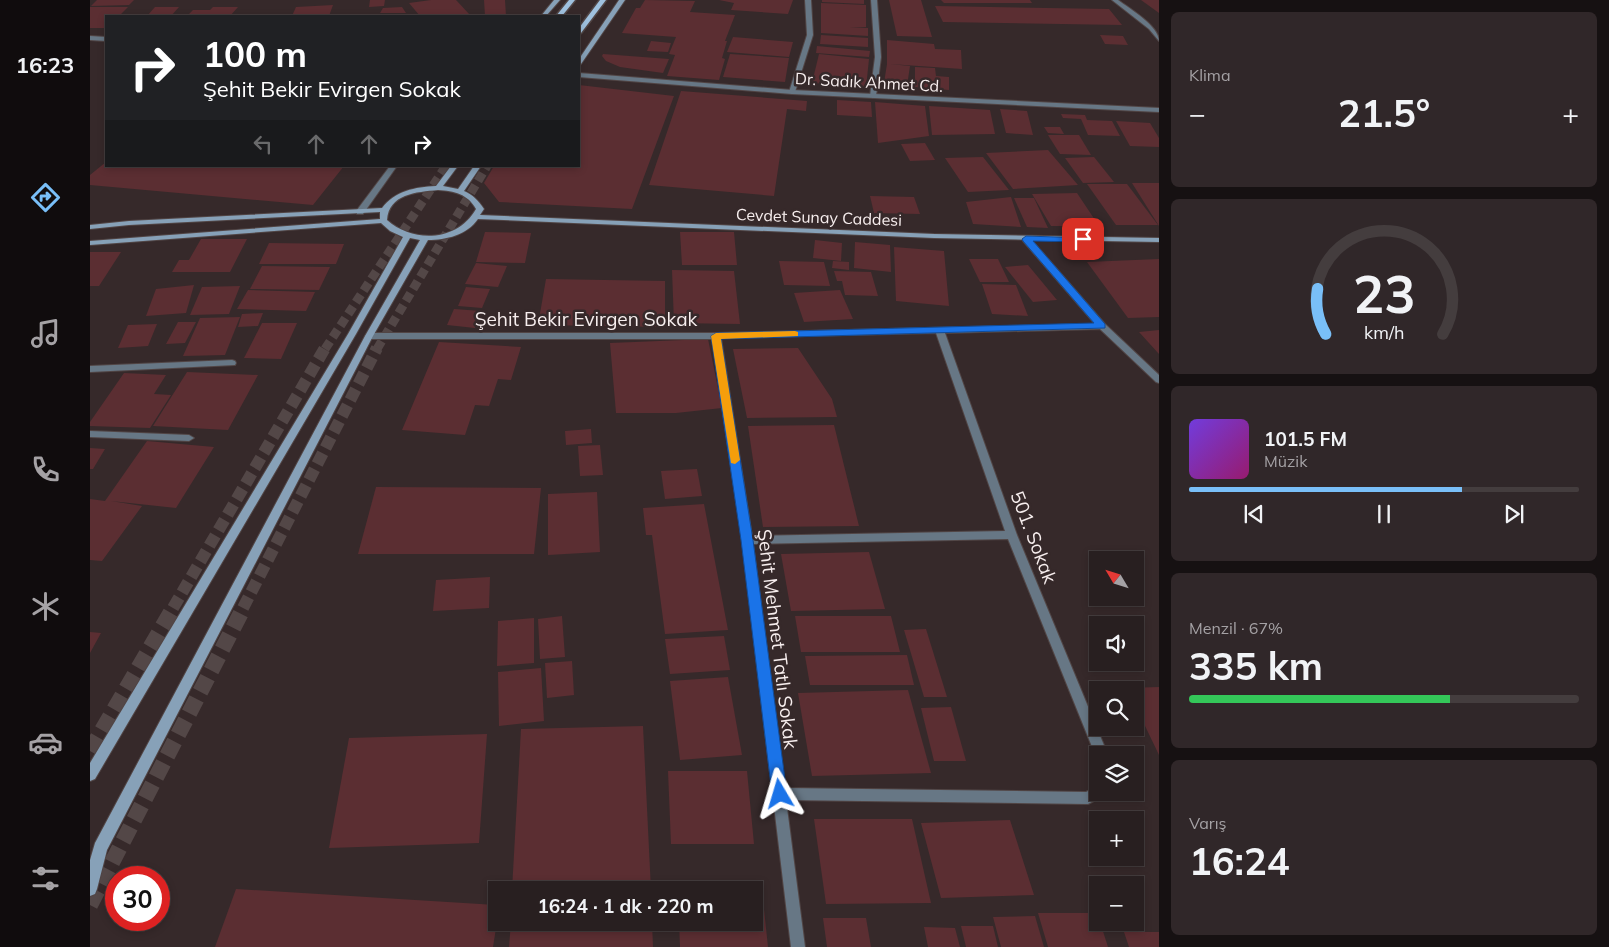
<!DOCTYPE html>
<html lang="tr">
<meta charset="utf-8">
<style>
body{margin:0;font-family:Mulish,sans-serif;background:#302729;color:#f1f3f6;height:100vh;display:flex;flex-direction:column;font-size:19px;white-space:nowrap}
*{box-sizing:border-box;margin:0}
p{font-size:16px;color:#a5a2a5}
.icon{flex:none;width:28px;height:28px;fill:none;stroke:currentColor;stroke-width:2;stroke-linecap:round;stroke-linejoin:round}
.map{position:relative;flex:1;overflow:hidden}
.panel{display:flex;flex-direction:column;gap:12px;padding:12px;background:#161112;width:450px}
.panel>*{flex:none}
.hud{position:absolute;left:15px;top:15px;width:475px;height:152px;border-radius:0px;box-shadow:0 2px 8px #0003,0 0 0 1px #443d3e;background:#202124;color:#fff;overflow:hidden}
.needle{width:32px;rotate:308deg}
.controls{position:absolute;left:999px;top:551px;display:grid;gap:10px}
.controls a{display:grid;place-items:center;width:55px;height:55px;border-radius:0px;background:#281f20;box-shadow:0 2px 8px #0003,0 0 0 1px #443d3e;font-size:25px}
.speed{position:absolute;left:15px;top:866px;display:flex;gap:10px;font-size:25px;font-weight:700;text-align:center}
.speed>*{display:grid;place-content:center;width:65px;height:65px;border-radius:50%;background:#281f20;box-shadow:0 2px 8px #0003,0 0 0 1px #443d3e;line-height:1}
.speed .limit{border:8px solid #d22;background:#fff;color:#111}
.pin{position:absolute;display:grid;place-items:center;width:42px;height:42px;color:#fff;margin:-21px;border-radius:10px;box-shadow:0 2px 8px #0006}
.me{position:absolute;width:55px;margin:-28px;rotate:353deg;stroke-linejoin:round;filter:drop-shadow(0 0 4px #0008)}
.turn{display:flex;align-items:center;gap:18px;height:105px;padding:0 15px;font-size:22px}
.turn .icon{width:65px;height:65px;stroke-width:2.5}
.turn b{display:block;font-size:35px;line-height:42px}
.lanes{display:flex;align-items:center;height:48px;padding:0 15px;background:#0003;justify-content:center;gap:25px;direction:ltr}
.lanes .off{opacity:.35}
.big{font-size:38px;font-weight:700;line-height:1.1}
.panel .widget{flex:1;display:flex;flex-direction:column;justify-content:center;gap:8px;min-width:0;padding:0 18px;border-radius:8px;background:#302729}
.panel .dial{align-items:center;gap:0}
.dial svg{height:130px;overflow:visible;fill:none;stroke:#443d3e;stroke-width:7;stroke-linecap:round;text-anchor:middle}
.dial text{fill:#f1f3f6;stroke:none}
.song{display:flex;align-items:center;gap:15px}
.cover{width:60px;height:60px;border-radius:8px;background:linear-gradient(135deg,hsl(260 70% 55%),hsl(320 70% 35%))}
.played{height:5px;border-radius:2px;background:linear-gradient(90deg,#79bff8 70%,#443d3e 70%)}
.keys{display:flex;justify-content:space-around;direction:ltr}
.heat{display:flex;justify-content:space-between;align-items:center;font-size:28px;direction:ltr}
.charge{height:8px;border-radius:4px;background:linear-gradient(90deg,#34c759 67%,#443d3e 0)}
.trip{position:absolute;left:398px;top:881px;width:275px;height:50px;border-radius:0px;background:#281f20;box-shadow:0 2px 8px #0003,0 0 0 1px #443d3e;font-weight:700;line-height:50px;text-align:center}
main{display:flex;flex:1;min-height:0}
.menu{display:flex;flex-direction:column;width:90px;justify-content:space-around;align-items:center;background:#100c0d;color:#a5a2a5}
.menu .icon{width:35px;height:35px}
.menu .current{color:#79bff8}
.menu b{font-size:22px;color:#f1f3f6}
.map>svg:first-child{display:block}
.building{fill:#5b2e32}
.lines{fill:none;stroke-linecap:round;stroke-linejoin:round}
.primary-tunnel-far2{stroke:#534747;stroke-width:9;stroke-dasharray:9 5;stroke-linecap:butt}
.primary-tunnel-far1{stroke:#534747;stroke-width:12;stroke-dasharray:12 6;stroke-linecap:butt}
.primary-tunnel{stroke:#534747;stroke-width:16;stroke-dasharray:16 8;stroke-linecap:butt}
.service-casing{stroke:#514545;stroke-width:2}
.minor-casing{stroke:#514545;stroke-width:2}
.tertiary-casing{stroke:#514545;stroke-width:2}
.secondary-casing{stroke:#514545;stroke-width:2}
.primary-casing{stroke:#514545;stroke-width:3}
.service{fill:#677785;fill-rule:evenodd}
.minor{fill:#677785;fill-rule:evenodd}
.tertiary{fill:#677785;fill-rule:evenodd}
.secondary{fill:#87a1b8;fill-rule:evenodd}
.primary{fill:#9fc1df;fill-rule:evenodd}
.route{fill:#1a73e8;stroke:#114b97}
.slow{fill:#f59e0b}
.labels{text-anchor:middle;stroke-width:5;stroke-linejoin:round;paint-order:stroke}
.far-street-label{font-size:16px;fill:#f7eeee;stroke:#36292a}
.street-label{font-size:19px;fill:#f7eeee;stroke:#36292a}
</style>
<main>
<nav class="menu">
<b>16:23</b>
<svg class="icon current" aria-label="directions" viewBox="0 0 24 24"><path d="M12 3l9 9-9 9-9-9zM9 14v-3h6M13 9l2 2-2 2"/></svg>
<svg class="icon" aria-label="music" viewBox="0 0 24 24"><path d="M9 18V5l10-2v13"/><circle cx="6" cy="18" r="3"/><circle cx="16" cy="16" r="3"/></svg>
<svg class="icon" aria-label="phone" viewBox="0 0 24 24"><path d="M5 4h4l2 5-3 2q2 4 5 5l2-3 5 2v4C11 20 4 13 5 4z"/></svg>
<svg class="icon" aria-label="climate" viewBox="0 0 24 24"><path d="M12 3v18M4 7l16 10M4 17L20 7"/></svg>
<svg class="icon" aria-label="car" viewBox="0 0 24 24"><path d="M5 17H2v-5l4-1 3-4h7l3 4 3 1v5h-3M9 17h6M6 11h13"/><circle cx="7" cy="17" r="2"/><circle cx="17" cy="17" r="2"/></svg>
<svg class="icon" aria-label="filters" viewBox="0 0 24 24"><path d="M4 7h16M4 17h16"/><circle cx="9" cy="7" r="2"/><circle cx="15" cy="17" r="2"/></svg>
</nav>
<div class="map">
<svg width="1069" height="947" viewBox="0 0 1069 947">
<rect width="100%" height="100%" fill="#36292a"/>
<!-- building -->
<g class="building">
<polygon points="7,0 44,0 39,5 1,6"/>
<polygon points="280,0 295,0 294,6 279,7"/>
<polygon points="341,0 366,0 380,15 330,16 319,3"/>
<polygon points="394,0 415,0 416,16 395,16"/>
<polygon points="555,0 605,1 600,12 645,15 635,41 637,41 632,58 635,59 629,80 577,76 585,55 579,54 586,37 532,33 546,8 550,8"/>
<polygon points="629,0 703,0 698,14 641,10 644,3"/>
<polygon points="732,0 774,0 774,4 732,2"/>
<polygon points="799,0 831,0 842,37 807,36"/>
<polygon points="851,0 940,0 942,3 854,3"/>
<polygon points="1051,0 1069,0 1069,13"/>
<polygon points="731,3 776,5 776,27 760,27 778,28 778,36 731,33"/>
<polygon points="243,5 239,16 202,16 206,7"/>
<polygon points="845,6 1019,9 1032,25 853,22"/>
<polygon points="0,7 38,7 29,16 16,16 16,28 0,28"/>
<polygon points="65,7 89,7 81,16 57,16"/>
<polygon points="123,7 148,7 140,16 97,16 103,10 120,10"/>
<polygon points="312,7 316,13 290,13 293,8"/>
<polygon points="731,35 778,38 778,47 730,44"/>
<polygon points="1010,35 1033,36 1038,45 1015,44"/>
<polygon points="643,37 703,42 699,57 637,52"/>
<polygon points="797,40 844,44 845,49 871,50 872,69 800,64 820,66 817,86 794,83 797,64"/>
<polygon points="561,41 581,43 578,52 557,51"/>
<polygon points="727,46 780,51 779,57 726,53"/>
<polygon points="513,54 579,59 573,73 530,67 516,61 512,56"/>
<polygon points="640,54 699,58 695,82 633,77"/>
<polygon points="729,54 779,59 776,88 722,83"/>
<polygon points="825,67 845,68 846,76 859,77 859,90 825,87"/>
<polygon points="489,85 584,96 542,209 409,202 394,183 404,166 489,166"/>
<polygon points="591,91 717,101 716,111 697,109 684,196 559,185"/>
<polygon points="747,100 781,102 782,117 747,115"/>
<polygon points="785,102 835,106 839,136 788,143"/>
<polygon points="839,106 900,110 905,134 842,135"/>
<polygon points="910,109 937,111 943,135 916,133"/>
<polygon points="971,114 995,115 997,120 1022,121 1030,136 998,135 991,119 973,118"/>
<polygon points="1026,121 1060,123 1069,138 1069,147 1040,146"/>
<polygon points="954,127 970,127 974,134 958,133"/>
<polygon points="958,135 989,135 1001,155 970,154"/>
<polygon points="835,143 845,160 820,161 811,144"/>
<polygon points="958,150 988,185 923,189 896,153"/>
<polygon points="893,157 919,190 878,192 855,158"/>
<polygon points="1004,157 1024,182 993,183 975,158"/>
<polygon points="16,162 16,166 254,166 223,205 0,185 0,175"/>
<polygon points="1042,183 1069,183 1069,226"/>
<polygon points="997,184 1037,184 1068,225 1026,225"/>
<polygon points="987,193 1009,226 961,226 942,194"/>
<polygon points="780,196 824,197 830,214 784,213"/>
<polygon points="921,197 931,227 883,224 876,202"/>
<polygon points="924,198 944,198 958,228 937,227"/>
<polygon points="395,232 441,233 435,263 386,262"/>
<polygon points="590,232 644,232 647,265 592,265"/>
<polygon points="111,239 157,239 140,272 82,272 89,260 99,260"/>
<polygon points="725,240 752,243 751,261 723,258"/>
<polygon points="765,242 800,245 801,272 764,268"/>
<polygon points="179,243 254,244 246,264 169,264"/>
<polygon points="804,247 854,251 859,306 806,301"/>
<polygon points="0,252 31,252 9,286 0,286"/>
<polygon points="879,259 908,259 919,282 890,282"/>
<polygon points="1069,259 1069,317 1038,318 997,262"/>
<polygon points="689,261 734,262 740,286 694,285"/>
<polygon points="743,261 759,262 759,270 742,268"/>
<polygon points="386,263 417,266 408,287 375,284"/>
<polygon points="938,265 967,300 943,302 915,267"/>
<polygon points="172,266 240,267 229,290 160,289"/>
<polygon points="582,270 644,271 650,324 584,323"/>
<polygon points="744,271 781,272 788,296 755,295 752,281 747,281"/>
<polygon points="456,279 575,281 575,327 448,325"/>
<polygon points="892,284 926,285 938,316 902,314"/>
<polygon points="104,285 96,313 56,316 66,289"/>
<polygon points="150,286 139,314 100,315 112,287"/>
<polygon points="376,287 400,289 392,308 368,306"/>
<polygon points="158,290 225,292 216,311 147,309"/>
<polygon points="750,290 763,319 714,322 704,293"/>
<polygon points="364,309 391,311 385,328 357,325"/>
<polygon points="173,313 168,326 148,327 152,314"/>
<polygon points="150,317 135,355 93,356 110,318"/>
<polygon points="88,322 106,322 95,343 76,344"/>
<polygon points="172,323 207,323 191,359 154,358"/>
<polygon points="67,324 58,346 28,348 38,325"/>
<polygon points="1069,330 1069,354 1049,332"/>
<polygon points="618,339 632,408 586,413 526,413 520,343"/>
<polygon points="349,342 431,347 421,380 408,379 399,406 385,405 375,435 312,430"/>
<polygon points="708,348 742,399 747,417 657,418 643,349"/>
<polygon points="97,372 168,375 138,430 63,426"/>
<polygon points="34,373 76,375 64,394 81,395 60,428 0,426 0,422"/>
<polygon points="744,425 769,526 673,527 658,426"/>
<polygon points="501,429 502,443 476,445 475,431"/>
<polygon points="57,441 124,447 86,508 21,501 52,506 12,561 0,560 0,499 15,501"/>
<polygon points="510,445 513,475 490,476 488,446"/>
<polygon points="0,448 15,449 3,469 0,469"/>
<polygon points="607,469 612,496 575,499 571,471"/>
<polygon points="286,487 451,488 444,554 268,554"/>
<polygon points="507,492 510,552 458,555 458,494"/>
<polygon points="614,504 638,630 575,634 562,535 556,535 553,508"/>
<polygon points="779,552 795,609 701,611 691,554"/>
<polygon points="400,577 399,608 343,611 346,580"/>
<polygon points="472,616 475,657 450,659 448,619"/>
<polygon points="705,616 801,616 810,652 711,652"/>
<polygon points="444,618 444,663 407,666 408,621"/>
<polygon points="836,629 857,697 834,697 814,630"/>
<polygon points="0,632 11,633 0,653"/>
<polygon points="634,636 640,670 580,674 575,639"/>
<polygon points="817,655 824,685 720,685 715,656"/>
<polygon points="482,661 484,695 457,698 455,663"/>
<polygon points="451,668 454,721 409,726 408,672"/>
<polygon points="638,677 652,755 590,760 580,681"/>
<polygon points="1069,687 1069,755 1045,705 1045,690 1038,690 1037,688"/>
<polygon points="818,690 841,773 722,776 708,693"/>
<polygon points="861,707 876,761 844,761 831,708"/>
<polygon points="553,726 561,890 422,890 431,729"/>
<polygon points="397,734 389,843 239,848 259,738"/>
<polygon points="578,771 657,771 664,844 581,844"/>
<polygon points="724,819 822,819 841,903 736,904"/>
<polygon points="920,820 944,895 851,898 831,823"/>
<polygon points="146,889 406,905 407,922 403,947 125,947"/>
<polygon points="664,890 672,890 678,947 590,947 589,922 664,922"/>
<polygon points="948,913 1006,913 1008,922 1010,922 1018,947 958,947"/>
<polygon points="945,916 954,947 911,947 903,917"/>
<polygon points="733,918 776,918 781,947 737,947"/>
<polygon points="421,922 562,922 563,947 419,947"/>
<polygon points="871,926 903,926 908,947 876,947"/>
<polygon points="834,927 865,928 870,947 838,947"/>
<polygon points="1034,932 1069,932 1069,947 1039,947"/>
</g>
<g class="lines">
<!-- primary-tunnel-far2 -->
<g class="primary-tunnel-far2">
<polyline points="235,349 356,166"/>
<polyline points="287,349 397,166"/>
</g>
<!-- primary-tunnel-far1 -->
<g class="primary-tunnel-far1">
<polyline points="83,608 235,348"/>
<polyline points="153,608 287,348"/>
</g>
<!-- primary-tunnel -->
<g class="primary-tunnel">
<polyline points="0,751 84,607"/>
<polyline points="0,905 154,607"/>
</g>
<!-- service casing -->
<g class="service-casing">
<g id="service">
<polygon points="300,166 307,166 273,214 267,214 267,210"/>
<polygon points="0,431 99,435 104,438 99,441 0,437"/>
</g>
</g>
<!-- minor casing -->
<g class="minor-casing">
<g id="minor">
<polygon points="715,0 721,0 723,35 705,92 702,94 699,92 717,35"/>
<polygon points="781,0 787,0 791,57 786,96 783,98 780,96 785,57"/>
<path d="M1022,0H1028C1040,9 1069,26 1069,41L1059,29Z"/>
<polygon points="0,36 16,37 16,41 0,40"/>
<path d="M933,237H939L1015,324L1069,375V383L1066,382L1010,329L855,333L927,535L1018,755H1008L1007,759L918,539L663,544L695,788L996,792L1008,786V792H1014L1013,796L998,804L696,800L715,947H701L652,540L622,339H279L275,336L279,333H626L1005,324L933,241ZM846,333L915,531L662,536L631,338Z"/>
<polygon points="142,360 145,361 146,363 145,365 0,372 0,366"/>
</g>
</g>
<!-- tertiary casing -->
<g class="tertiary-casing">
<polygon id="tertiary" points="489,73 702,90 1069,108 1069,112 702,94 489,77"/>
</g>
<!-- secondary casing -->
<g class="secondary-casing">
<g id="secondary">
<polygon points="464,0 470,0 456,16 451,16"/>
<polygon points="529,0 535,0 491,64 489,65 489,59"/>
<path d="M361,166H368L353,186L368,189L384,166H391L374,191C383,195 388,200 394,209L390,215L844,234L1069,238V242L844,238L388,219C377,235 356,240 338,240L283,336L17,850L7,889L5,894L0,896V860L5,843L275,336L330,240L320,238L266,334L5,779L0,781V763L258,334L313,237L300,231L291,223L0,245V241L290,219V212L39,225L0,229V225L39,221L292,208C305,191 325,187 346,186ZM348,190C364,191 378,194 386,209C368,241 324,244 297,220C299,194 326,192 348,190Z"/>
</g>
</g>
<!-- primary casing -->
<g class="primary-casing">
<g id="primary">
<polygon points="479,0 485,0 472,16 466,16"/>
<polygon points="510,0 516,0 491,33 489,34 489,28"/>
</g>
</g>
<!-- service -->
<use href="#service" class="service"/>
<!-- minor -->
<use href="#minor" class="minor"/>
<!-- tertiary -->
<use href="#tertiary" class="tertiary"/>
<!-- secondary -->
<use href="#secondary" class="secondary"/>
<!-- primary -->
<use href="#primary" class="primary"/>
</g>
<!-- route -->
<polygon class="route" points="936,236 996,238 996,241 993,242 943,241 1015,324 1015,328 631,339 663,540 697,794 695,799 690,801 684,799 682,794 651,540 621,336 626,333 1004,323 933,241 932,239"/>
<!-- slow -->
<polygon class="slow" points="705,331 708,332 708,336 631,339 650,460 645,464 641,463 621,336 626,333"/>
<g class="labels">
<!-- far-street labels -->
<g class="far-street-label">
<text transform="translate(779 82) rotate(3)" y="6">Dr. Sadık Ahmet Cd.</text>
<text transform="translate(729 217) rotate(2)" y="6">Cevdet Sunay Caddesi</text>
</g>
<!-- street labels -->
<g class="street-label">
<text x="496" y="326">Şehit Bekir Evirgen Sokak</text>
<text transform="translate(944 537) rotate(69)" y="7">501. Sokak</text>
<text transform="translate(688 639) rotate(83)" y="7">Şehit Mehmet Tatlı Sokak</text>
</g>
</g>
</svg>
<div class="controls">
<a><svg class="needle" viewBox="-14 -14 28 28"><path d="M0-13l5 13h-10z" fill="#e53935"/><path d="M0 13l5-13h-10z" fill="#a5a2a5"/></svg></a>
<a><svg class="icon" aria-label="sound" viewBox="0 0 24 24"><path d="M4 9h4l5-4v14l-5-4H4zM17 9q2 3 0 6"/></svg></a>
<a><svg class="icon" aria-label="search" viewBox="0 0 24 24"><circle cx="10" cy="10" r="6"/><path d="M15 15l6 6"/></svg></a>
<a><svg class="icon" aria-label="layers" viewBox="0 0 24 24"><path d="M12 4l9 5-9 5-9-5zM3 14l9 5 9-5"/></svg></a>
<a>+</a>
<a>−</a>
</div>
<div class="speed"><div class="limit">30</div></div>
<div class="pin" style="left:993px;top:239px;background:#d93025"><svg class="icon" aria-label="arrive" viewBox="0 0 24 24"><path d="M6 21V4h12l-3 4 3 4H6"/></svg></div>
<svg class="me" style="left:690px;top:794px" viewBox="-20 -20 40 40"><path d="M0-17L14 15 0 8-14 15z" fill="#1a73e8" stroke="#fff" stroke-width="4"/></svg>
<div class="trip">16:24 · 1 dk · 220 m</div>
<div class="hud">
<div class="turn"><svg class="icon" aria-label="right" viewBox="0 0 24 24"><path d="M7 20v-9h11M14 6l5 5-5 5"/></svg><div><b>100 m</b>Şehit Bekir Evirgen Sokak</div></div>
<div class="lanes"><svg class="icon off" aria-label="left" viewBox="0 0 24 24"><path d="M17 20v-9H6M10 6l-5 5 5 5"/></svg><svg class="icon off" aria-label="ahead" viewBox="0 0 24 24"><path d="M12 20V5M6 11l6-6 6 6"/></svg><svg class="icon off" aria-label="ahead" viewBox="0 0 24 24"><path d="M12 20V5M6 11l6-6 6 6"/></svg><svg class="icon" aria-label="right" viewBox="0 0 24 24"><path d="M7 20v-9h11M14 6l5 5-5 5"/></svg></div>
</div>
</div>
<section class="panel">
<div class="widget"><p>Klima</p>
<div class="heat"><a>−</a><b class="big">21.5°</b><a>+</a></div>
</div>
<div class="widget dial"><svg viewBox="0 0 100 80">
<path d="M14 69A42 42 0 1 1 86 69"/>
<path d="M14 69A42 42 0 0 1 9 41" stroke="#79bff8"/>
<text x="50" y="56" font-size="32" font-weight="700">23</text>
<text x="50" y="72" font-size="11">km/h</text>
</svg></div>
<div class="widget">
<div class="song"><i class="cover"></i><div><b>101.5 FM</b><p>Müzik</p></div></div>
<div class="played"></div>
<div class="keys"><svg class="icon" aria-label="previous" viewBox="0 0 24 24"><path d="M18 5L8 12l10 7zM5 5v14"/></svg><svg class="icon" aria-label="pause" viewBox="0 0 24 24"><path d="M8 5v14M16 5v14"/></svg><svg class="icon" aria-label="next" viewBox="0 0 24 24"><path d="M6 5l10 7-10 7zM19 5v14"/></svg></div>
</div>
<div class="widget"><p>Menzil · 67%</p><b class="big">335 km</b><div class="charge"></div></div>
<div class="widget"><p>Varış</p><b class="big">16:24</b></div>
</section>
</main>
